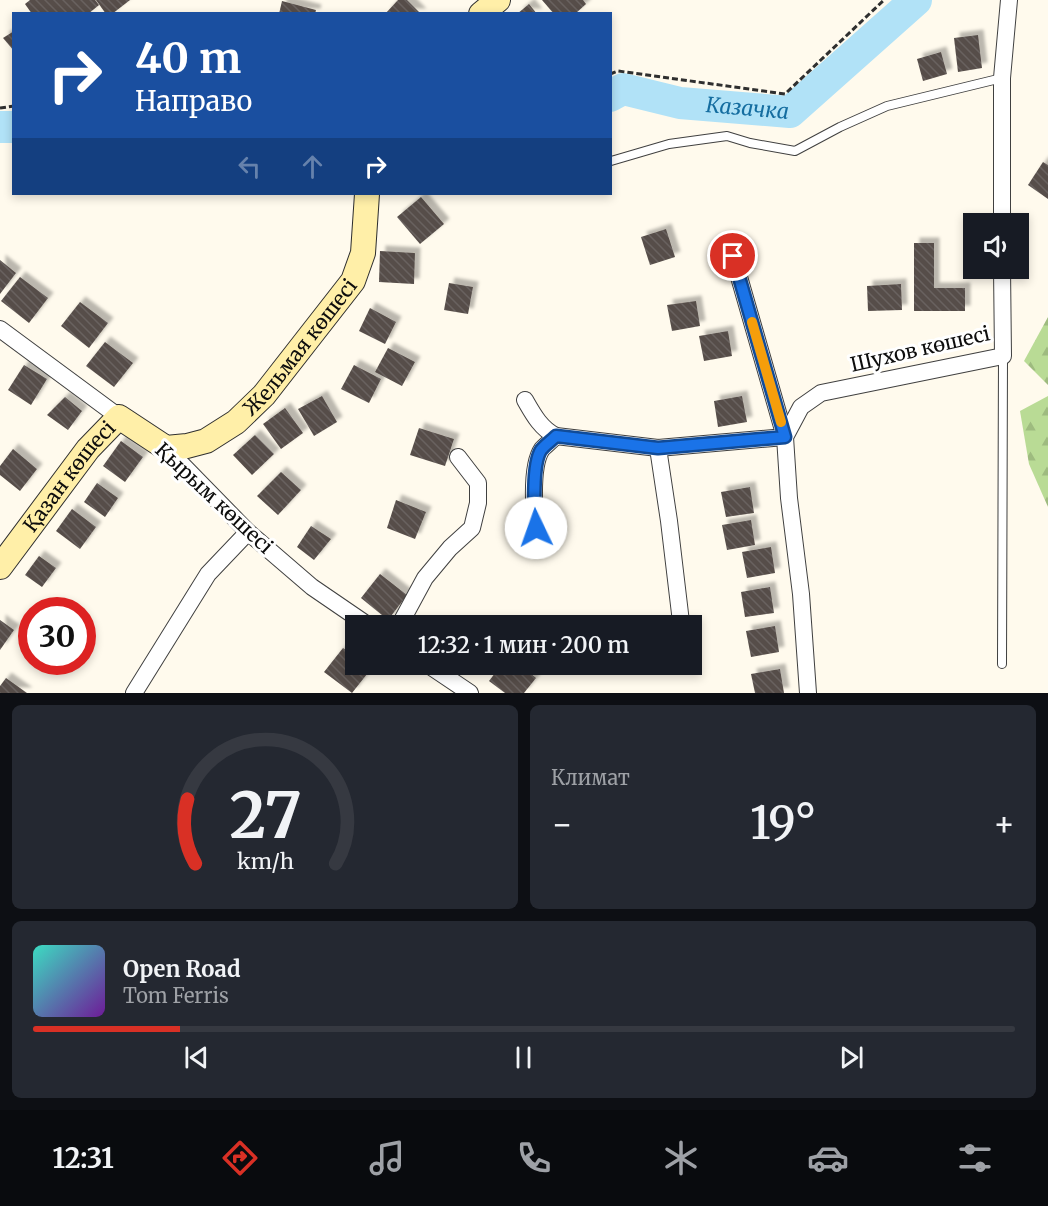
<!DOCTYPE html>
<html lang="ru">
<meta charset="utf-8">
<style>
body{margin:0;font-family:Merriweather,serif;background:#242831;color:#f1f3f6;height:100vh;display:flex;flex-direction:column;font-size:22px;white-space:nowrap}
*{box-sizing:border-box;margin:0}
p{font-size:20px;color:#9ea1a6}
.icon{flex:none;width:33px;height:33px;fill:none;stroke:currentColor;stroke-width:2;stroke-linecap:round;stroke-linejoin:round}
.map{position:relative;height:693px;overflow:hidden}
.panel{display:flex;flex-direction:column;gap:12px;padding:12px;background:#0d0f14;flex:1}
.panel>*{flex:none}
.guide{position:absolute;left:12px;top:12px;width:600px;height:183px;border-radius:0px;box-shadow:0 3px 9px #0003;background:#1a4fa0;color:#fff;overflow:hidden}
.controls{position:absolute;left:963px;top:213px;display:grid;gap:12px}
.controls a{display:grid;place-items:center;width:66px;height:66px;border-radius:0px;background:#171b24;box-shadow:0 3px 9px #0003;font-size:30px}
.speed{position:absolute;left:18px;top:597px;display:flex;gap:12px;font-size:30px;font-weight:700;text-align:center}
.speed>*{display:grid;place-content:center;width:78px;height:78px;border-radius:50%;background:#171b24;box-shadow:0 3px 9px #0003;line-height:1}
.speed .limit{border:9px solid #d22;background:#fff;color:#111}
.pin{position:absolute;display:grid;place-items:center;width:51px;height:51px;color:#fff;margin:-26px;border:3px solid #fff;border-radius:50%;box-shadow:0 2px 6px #0007}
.me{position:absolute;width:66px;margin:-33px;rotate:357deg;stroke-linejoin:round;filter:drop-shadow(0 0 4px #0008)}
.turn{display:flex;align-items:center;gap:21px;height:126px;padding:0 24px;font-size:27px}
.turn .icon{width:78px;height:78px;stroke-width:2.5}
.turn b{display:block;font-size:42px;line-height:51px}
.lanes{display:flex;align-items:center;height:57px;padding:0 24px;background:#0003;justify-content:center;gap:30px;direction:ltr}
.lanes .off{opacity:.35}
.big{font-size:45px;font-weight:600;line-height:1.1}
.panel .tile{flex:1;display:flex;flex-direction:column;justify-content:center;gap:9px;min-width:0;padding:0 21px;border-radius:9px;background:#242831}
.panel .dial{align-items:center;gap:0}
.dial svg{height:156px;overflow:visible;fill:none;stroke:#363941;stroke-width:7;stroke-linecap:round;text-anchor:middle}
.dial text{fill:#f1f3f6;stroke:none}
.song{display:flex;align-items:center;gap:18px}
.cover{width:72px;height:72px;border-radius:9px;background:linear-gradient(135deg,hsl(170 70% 55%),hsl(280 70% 35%))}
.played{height:6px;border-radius:3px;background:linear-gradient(90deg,#d93025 15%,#363941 15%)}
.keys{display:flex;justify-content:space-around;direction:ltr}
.heat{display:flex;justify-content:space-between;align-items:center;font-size:33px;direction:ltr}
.panel .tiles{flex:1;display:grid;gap:12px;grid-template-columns:1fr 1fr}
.tile:last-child{grid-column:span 2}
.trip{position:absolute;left:345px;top:615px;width:357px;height:60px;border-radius:0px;background:#171b24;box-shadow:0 3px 9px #0003;font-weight:600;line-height:60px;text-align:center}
.menu{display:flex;height:96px;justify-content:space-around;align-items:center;background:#090b0e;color:#9ea1a6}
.menu .icon{width:42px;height:42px}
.menu .active{color:#d93025}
.menu b{font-size:27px;color:#f1f3f6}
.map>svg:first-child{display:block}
.forest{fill:url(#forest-firs)}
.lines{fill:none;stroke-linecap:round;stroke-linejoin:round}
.river{stroke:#b1e2f7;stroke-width:32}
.building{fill:url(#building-back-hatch);filter:url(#shadow)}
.lane-casing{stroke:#404040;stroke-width:10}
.street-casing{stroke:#404040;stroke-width:18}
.secondary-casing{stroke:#2f2f2f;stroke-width:26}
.path{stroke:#2f2f2f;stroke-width:3;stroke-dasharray:6 3;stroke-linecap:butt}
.lane{stroke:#fff;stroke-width:8}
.street{stroke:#fff;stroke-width:16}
.secondary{stroke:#ffefa8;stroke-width:24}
.route-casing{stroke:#114b97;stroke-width:15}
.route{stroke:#1a73e8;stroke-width:10}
.slow{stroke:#f59e0b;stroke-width:10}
.labels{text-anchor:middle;stroke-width:6;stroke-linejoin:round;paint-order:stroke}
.street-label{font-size:20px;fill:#0d0d0d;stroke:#fff}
.water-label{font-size:21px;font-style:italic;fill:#146da0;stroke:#fff}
</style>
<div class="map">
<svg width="1048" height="693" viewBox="0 0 1048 693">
<defs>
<pattern id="forest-firs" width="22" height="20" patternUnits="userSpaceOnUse" patternTransform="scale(1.5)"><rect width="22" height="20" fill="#b9db95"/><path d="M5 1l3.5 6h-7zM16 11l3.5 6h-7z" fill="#9ebb7f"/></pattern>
<pattern id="building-back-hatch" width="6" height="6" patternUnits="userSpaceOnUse" patternTransform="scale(1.5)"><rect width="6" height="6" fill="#564d49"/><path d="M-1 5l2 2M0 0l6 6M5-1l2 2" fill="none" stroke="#69625f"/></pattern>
<filter id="shadow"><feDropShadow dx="5.5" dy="-5.5" stdDeviation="1.5" flood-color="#0004"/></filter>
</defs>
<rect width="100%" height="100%" fill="#fffaed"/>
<!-- forest -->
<g class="forest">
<polygon points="1048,317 1048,385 1024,361"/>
<polygon points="1048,396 1048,507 1029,464 1020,411"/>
</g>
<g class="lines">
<!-- river -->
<g class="river">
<path id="s1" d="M610,96L623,89L680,103L790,112L916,0"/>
<polyline points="0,127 14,127"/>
</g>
</g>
<!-- building -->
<g class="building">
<polygon points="30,0 95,0 99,5 88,14 32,14 25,4"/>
<polygon points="96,0 130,0 112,14 106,14"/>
<polygon points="398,0 407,0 421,14 385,14"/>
<polygon points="542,0 583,0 586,4 575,14 554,14"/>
<polygon points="282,1 316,10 315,14 279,14"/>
<polygon points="529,4 537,14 517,14"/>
<polygon points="14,31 14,51 3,38"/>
<polygon points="978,35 982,68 958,72 954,38"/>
<polygon points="941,52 947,74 923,81 917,59"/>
<polygon points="1043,162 1048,165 1048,199 1028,185"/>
<polygon points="421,197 444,224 420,244 397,217"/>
<polygon points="666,229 675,257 650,265 641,237"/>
<polygon points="914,243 934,243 934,288 965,288 965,311 914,311"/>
<polygon points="380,251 415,253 414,284 379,282"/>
<polygon points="0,260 16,273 0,294"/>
<polygon points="20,277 48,298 29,323 1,301"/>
<polygon points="449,283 473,287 468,314 444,310"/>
<polygon points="901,284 902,310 868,311 867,286"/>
<polygon points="696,301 700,326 672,331 667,305"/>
<polygon points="80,302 108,323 89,348 61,326"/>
<polygon points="370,308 396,322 385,344 359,331"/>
<polygon points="728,331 732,356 704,361 699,336"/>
<polygon points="105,342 133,363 114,387 86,366"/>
<polygon points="388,348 415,362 402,386 375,372"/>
<polygon points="24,365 47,379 31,405 8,390"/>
<polygon points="354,365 381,379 369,403 341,389"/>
<polygon points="322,396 337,422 314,436 298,409"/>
<polygon points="742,396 747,422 718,427 714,401"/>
<polygon points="65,397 82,411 68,430 47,415"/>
<polygon points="285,408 303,433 281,449 263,424"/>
<polygon points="419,428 454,439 445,466 410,455"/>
<polygon points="255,435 274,454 252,475 233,455"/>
<polygon points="121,441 143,457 125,482 103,466"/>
<polygon points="13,449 37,469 20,491 0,475 0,466"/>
<polygon points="281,472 301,490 278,515 257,496"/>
<polygon points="97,483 118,498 105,517 84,502"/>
<polygon points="750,487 754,513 726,517 721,492"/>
<polygon points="396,500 426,512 415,539 387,528"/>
<polygon points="72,509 96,527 80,549 56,531"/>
<polygon points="751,520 755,545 727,550 722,525"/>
<polygon points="311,526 331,539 314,560 297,547"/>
<polygon points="771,547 775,573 747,578 742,552"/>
<polygon points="39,556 56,568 42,587 25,575"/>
<polygon points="380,574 407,595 388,620 361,598"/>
<polygon points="770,587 774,613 745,617 741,592"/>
<polygon points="0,620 14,630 0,650"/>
<polygon points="775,626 779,652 751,657 746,631"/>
<polygon points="343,648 356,657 356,664 365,664 371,669 352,693 324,672"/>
<polygon points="502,664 519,664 536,678 524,693 505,693 489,681"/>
<polygon points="780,669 784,693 755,693 751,674"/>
<polygon points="6,678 27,693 0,693 0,686"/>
</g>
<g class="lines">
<!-- lane casing -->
<g class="lane-casing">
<g id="lane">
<polyline points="611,161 669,144 727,136 750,143 795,151 840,127 887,106 1002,78"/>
<polyline points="1002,664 1003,356"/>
</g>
</g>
<!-- street casing -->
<g class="street-casing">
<g id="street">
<polyline points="1002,224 1002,78 1009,0"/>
<polyline points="0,329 119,417"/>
<path d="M525,400C533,414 541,429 556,436L658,448L785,437L733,256"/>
<polyline points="166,448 248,532 312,587 369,626"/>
<polyline points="658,448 669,521 681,622"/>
<path d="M538,547C535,524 529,468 542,449C546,445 551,441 556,436"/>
<polyline points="399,626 425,578 450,548 472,528 478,503 478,483 458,457"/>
<polyline points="427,664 470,693"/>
<polyline points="134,693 208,574 248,532"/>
<polyline points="808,693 801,594 789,498 785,437 801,407 821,393 1003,356 1002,268"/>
</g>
</g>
<!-- secondary casing -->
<g class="secondary-casing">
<g id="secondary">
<polyline points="481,14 498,0"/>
<path id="s2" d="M0,567L88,449L119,417L166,448L187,446L206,441L236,422L264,395L353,281L363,253L367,194"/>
</g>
</g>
<!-- path -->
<g class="path">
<polyline points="610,74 618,71 785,94 884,0"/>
<polyline points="0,108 14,106"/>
</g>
<!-- lane -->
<use href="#lane" class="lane"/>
<!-- street -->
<use href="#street" class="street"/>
<!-- secondary -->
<use href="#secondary" class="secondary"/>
</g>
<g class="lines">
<!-- route casing -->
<g class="route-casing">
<path id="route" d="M536,528C534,511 532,464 541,450C545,445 551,441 556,436L658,448L785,437L733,256"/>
</g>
<!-- route -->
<use href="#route" class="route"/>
<!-- slow -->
<polyline class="slow" points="752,322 781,422"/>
</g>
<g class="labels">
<!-- street labels -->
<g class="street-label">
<text dy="7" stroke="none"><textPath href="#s2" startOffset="423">Жельмая көшесі</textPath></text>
<text transform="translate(920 349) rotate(-13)" y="7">Шухов көшесі</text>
<text dy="7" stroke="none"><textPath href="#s2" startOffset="114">Қазан көшесі</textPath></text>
<text transform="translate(214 498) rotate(43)" y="7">Қырым көшесі</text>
</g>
<!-- water labels -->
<g class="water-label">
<text dy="7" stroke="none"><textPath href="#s1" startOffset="141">Казачка</textPath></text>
</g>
</g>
</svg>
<div class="controls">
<a><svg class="icon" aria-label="sound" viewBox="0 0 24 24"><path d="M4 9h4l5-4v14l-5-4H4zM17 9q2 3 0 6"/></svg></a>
</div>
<div class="speed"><div class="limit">30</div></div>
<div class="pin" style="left:733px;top:256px;background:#d93025"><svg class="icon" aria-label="arrive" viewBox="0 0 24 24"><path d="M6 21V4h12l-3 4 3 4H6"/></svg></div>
<svg class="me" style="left:536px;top:528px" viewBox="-20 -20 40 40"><circle r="19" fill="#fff"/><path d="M0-13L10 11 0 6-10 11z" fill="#1a73e8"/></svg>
<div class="trip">12:32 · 1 мин · 200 m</div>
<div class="guide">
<div class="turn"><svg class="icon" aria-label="right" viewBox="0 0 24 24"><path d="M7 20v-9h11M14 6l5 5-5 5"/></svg><div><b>40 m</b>Направо</div></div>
<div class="lanes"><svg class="icon off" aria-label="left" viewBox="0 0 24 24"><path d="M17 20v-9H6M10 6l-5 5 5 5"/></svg><svg class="icon off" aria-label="ahead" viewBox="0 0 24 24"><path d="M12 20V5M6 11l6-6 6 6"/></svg><svg class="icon" aria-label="right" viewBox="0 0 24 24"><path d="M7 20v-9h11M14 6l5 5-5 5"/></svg></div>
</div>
</div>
<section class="panel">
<div class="tiles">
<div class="tile dial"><svg viewBox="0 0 100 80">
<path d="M14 69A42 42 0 1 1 86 69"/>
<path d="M14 69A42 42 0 0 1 10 36" stroke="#d93025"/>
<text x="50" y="56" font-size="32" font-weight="700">27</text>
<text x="50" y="72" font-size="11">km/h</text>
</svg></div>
<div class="tile"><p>Климат</p>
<div class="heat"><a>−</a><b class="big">19°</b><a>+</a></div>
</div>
<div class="tile">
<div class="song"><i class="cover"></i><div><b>Open Road</b><p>Tom Ferris</p></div></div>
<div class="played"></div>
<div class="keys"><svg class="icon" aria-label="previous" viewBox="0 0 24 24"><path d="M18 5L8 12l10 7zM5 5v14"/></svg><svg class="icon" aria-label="pause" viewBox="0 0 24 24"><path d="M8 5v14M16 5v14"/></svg><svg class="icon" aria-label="next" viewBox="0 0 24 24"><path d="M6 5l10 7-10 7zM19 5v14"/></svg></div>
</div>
</div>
</section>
<nav class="menu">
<b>12:31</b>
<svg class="icon active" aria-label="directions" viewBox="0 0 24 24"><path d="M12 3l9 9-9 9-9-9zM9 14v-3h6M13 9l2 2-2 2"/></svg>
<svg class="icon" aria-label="music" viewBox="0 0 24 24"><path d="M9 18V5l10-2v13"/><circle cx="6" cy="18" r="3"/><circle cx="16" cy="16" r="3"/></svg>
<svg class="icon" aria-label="phone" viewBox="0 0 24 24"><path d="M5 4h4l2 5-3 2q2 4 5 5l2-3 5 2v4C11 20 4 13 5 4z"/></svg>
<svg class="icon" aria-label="climate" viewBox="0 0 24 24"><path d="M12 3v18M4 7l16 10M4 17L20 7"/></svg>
<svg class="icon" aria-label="car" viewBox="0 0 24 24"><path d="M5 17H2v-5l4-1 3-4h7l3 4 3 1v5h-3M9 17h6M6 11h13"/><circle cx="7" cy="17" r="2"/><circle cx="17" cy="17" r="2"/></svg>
<svg class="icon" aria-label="filters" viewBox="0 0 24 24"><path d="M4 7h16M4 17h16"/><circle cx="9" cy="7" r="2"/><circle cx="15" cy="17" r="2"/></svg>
</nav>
